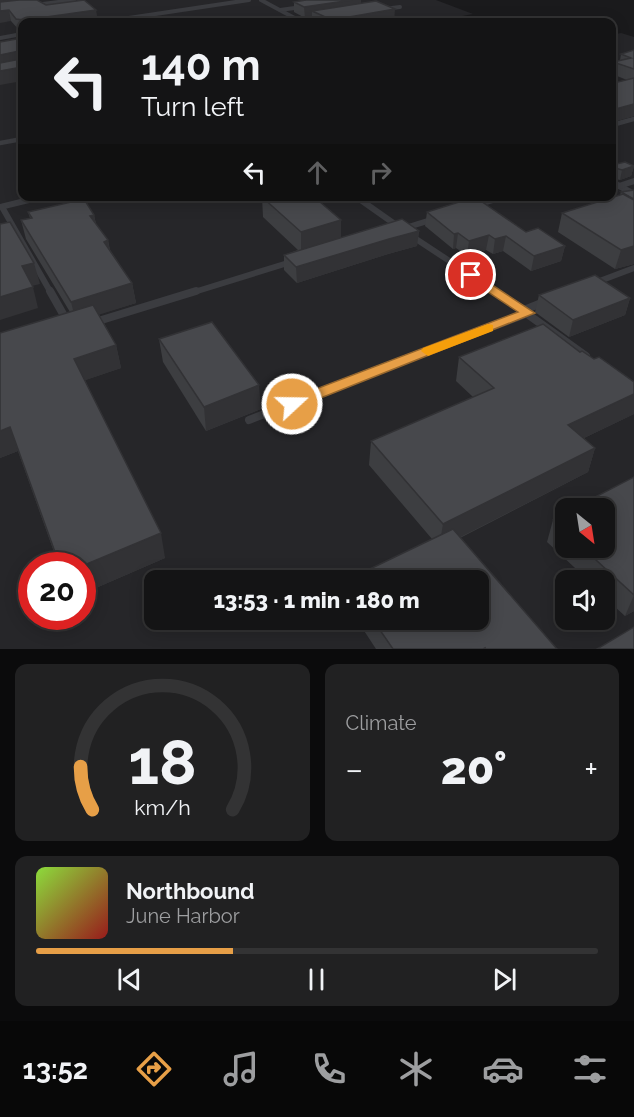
<!DOCTYPE html>
<meta charset="utf-8">
<style>
body{margin:0;font-family:Raleway,sans-serif;background:#212122;color:#f1f3f6;height:100vh;display:flex;flex-direction:column;font-size:22px;white-space:nowrap}
*{box-sizing:border-box;margin:0}
p{font-size:20px;color:#9d9ea0}
.icon{flex:none;width:33px;height:33px;fill:none;stroke:currentColor;stroke-width:2;stroke-linecap:round;stroke-linejoin:round}
.map{position:relative;height:649px;overflow:hidden}
.sheet{display:flex;flex-direction:column;gap:15px;padding:15px;background:#0b0b0c;flex:1}
.sheet>*{flex:none}
.guide{position:absolute;left:18px;top:18px;width:598px;height:183px;border-radius:12px;box-shadow:0 3px 15px #0003,0 0 0 2px #333334;background:#141415;color:#f1f3f6;overflow:hidden}
.needle{width:39px;rotate:150deg}
.buttons{position:absolute;left:555px;top:498px;display:grid;gap:12px}
.buttons a{display:grid;place-items:center;width:60px;height:60px;border-radius:12px;background:#141415;box-shadow:0 3px 15px #0003,0 0 0 2px #333334;font-size:30px}
.speed{position:absolute;left:18px;top:552px;display:flex;gap:12px;font-size:30px;font-weight:700;text-align:center}
.speed>*{display:grid;place-content:center;width:78px;height:78px;border-radius:50%;background:#141415;box-shadow:0 3px 15px #0003,0 0 0 2px #333334;line-height:1}
.speed .limit{border:9px solid #d22;background:#fff;color:#111}
.pin{position:absolute;display:grid;place-items:center;width:51px;height:51px;color:#fff;margin:-26px;border:3px solid #fff;border-radius:50%;box-shadow:0 2px 6px #0007}
.me{position:absolute;width:66px;margin:-33px;rotate:69deg;stroke-linejoin:round;filter:drop-shadow(0 0 4px #0008)}
.turn{display:flex;align-items:center;gap:21px;height:126px;padding:0 24px;font-size:27px}
.turn .icon{width:78px;height:78px;stroke-width:2.5}
.turn b{display:block;font-size:42px;line-height:51px}
.lanes{display:flex;align-items:center;height:57px;padding:0 24px;background:#0003;justify-content:center;gap:30px;direction:ltr}
.lanes .off{opacity:.35}
.big{font-size:45px;font-weight:800;line-height:1.1}
.sheet .card{flex:1;display:flex;flex-direction:column;justify-content:center;gap:9px;min-width:0;padding:0 21px;border-radius:12px;background:#212122}
.sheet .dial{align-items:center;gap:0}
.dial svg{height:156px;overflow:visible;fill:none;stroke:#333334;stroke-width:7;stroke-linecap:round;text-anchor:middle}
.dial text{fill:#f1f3f6;stroke:none}
.song{display:flex;align-items:center;gap:18px}
.cover{width:72px;height:72px;border-radius:9px;background:linear-gradient(135deg,hsl(90 70% 55%),hsl(0 70% 35%))}
.played{height:6px;border-radius:3px;background:linear-gradient(90deg,#e79f47 35%,#333334 35%)}
.keys{display:flex;justify-content:space-around;direction:ltr}
.heat{display:flex;justify-content:space-between;align-items:center;font-size:33px;direction:ltr}
.sheet .tiles{flex:1;display:grid;gap:15px;grid-template-columns:1fr 1fr}
.card:last-child{grid-column:span 2}
.trip{position:absolute;left:144px;top:570px;width:345px;height:60px;border-radius:12px;background:#141415;box-shadow:0 3px 15px #0003,0 0 0 2px #333334;font-weight:800;line-height:60px;text-align:center}
.tabs{display:flex;height:96px;justify-content:space-around;align-items:center;background:#080808;color:#9d9ea0}
.tabs .icon{width:42px;height:42px}
.tabs .current{color:#e79f47}
.tabs b{font-size:27px;color:#f1f3f6}
.map>svg:first-child{display:block}
.built{fill:#262629;fill-rule:evenodd}
.lines{fill:none;stroke-linecap:round;stroke-linejoin:round}
.lane-far3{stroke:#3b3c40;stroke-width:4}
.lane-far2{stroke:#3b3c40;stroke-width:4.5}
.lane-far1{stroke:#3b3c40;stroke-width:6}
.lane{stroke:#3b3c40;stroke-width:8}
.wall{fill:#3d3e41}
.shaded-wall{fill:#323235}
.building{fill:#47484c;stroke:#323235;stroke-width:1.5}
.route{fill:#e79f47;stroke:#96672e;stroke-width:1.5}
.slow{fill:#f59e0b}
</style>
<div class="map">
<svg width="634" height="649" viewBox="0 0 634 649">
<rect width="100%" height="100%" fill="#1a1a1c"/>
<!-- built -->
<path class="built" d="M0,0H436L473,14L430,22H22V196H612V35L621,33L634,37V649H0ZM566,508H604V548H566ZM32,566H82V616H32ZM154,580H478V620H154ZM566,580H604V620H566Z"/>
<g class="lines">
<!-- lane-far3 -->
<g class="lane-far3">
<polyline points="261,0 302,22"/>
<polyline points="35,5 74,0"/>
<polyline points="384,9 400,7"/>
<polyline points="280,10 302,7"/>
<polyline points="102,22 249,0"/>
<polyline points="304,22 320,20"/>
<polyline points="0,38 22,34"/>
</g>
<!-- lane-far2 -->
<g class="lane-far2">
<polyline points="612,125 634,119"/>
<polyline points="0,143 22,139"/>
</g>
<!-- lane-far1 -->
<g class="lane-far1">
<polyline points="612,182 634,194"/>
<polyline points="619,186 634,181"/>
<polyline points="355,196 399,227"/>
<polyline points="477,205 506,196"/>
<polyline points="0,207 45,196"/>
<polyline points="2,207 51,293"/>
<polyline points="405,228 434,219"/>
<polyline points="410,235 498,293"/>
<polyline points="597,282 634,268"/>
<polyline points="191,293 291,262"/>
</g>
<!-- lane -->
<g class="lane">
<polyline points="50,291 67,321"/>
<polyline points="495,291 586,356"/>
<polyline points="524,310 544,302"/>
<polyline points="95,322 196,291"/>
<polyline points="249,420 528,313"/>
</g>
</g>
<!-- wall -->
<g class="wall">
<polygon points="0,0 46,5 98,21 22,22 22,31 19,30 11,21"/>
<polygon points="361,0 361,3 394,22 312,22 312,17 305,18 294,12 294,2"/>
<polygon points="634,50 634,116 612,122 614,83 627,80 612,74 613,62 620,60 621,54"/>
<polygon points="612,165 634,166 631,176 620,180 612,178"/>
<polygon points="634,190 634,264 615,269 558,232 562,213 620,195 621,192"/>
<polygon points="262,197 341,238 419,231 417,246 388,254 297,283 284,270 284,255 298,250 263,217"/>
<polygon points="28,212 94,215 96,224 108,240 110,250 132,283 136,303 99,314 116,345 121,368 85,380 165,558 82,594 82,566 59,566 18,451 0,458 0,333 70,312 26,239 21,220 30,218"/>
<polygon points="427,212 526,232 565,246 561,261 531,271 503,251 493,254 486,250 467,256 456,248 453,249 425,226"/>
<polygon points="539,295 630,298 625,315 569,337 535,312"/>
<polygon points="159,339 261,409 206,431 163,362"/>
<polygon points="580,352 634,382 634,414 584,438 595,448 588,472 460,538 557,649 376,649 357,620 478,620 432,539 369,465 371,441 473,397 456,381 459,357"/>
<polygon points="634,477 634,611 625,616 604,597 604,580 588,580 547,542 553,520 566,513 566,548 604,548"/>
</g>
<!-- shaded-wall -->
<g class="shaded-wall">
<polygon points="0,0 29,0 0,6"/>
<polygon points="352,0 361,0 361,9 312,11 312,17 305,18 304,7"/>
<polygon points="395,9 394,22 332,22 332,20"/>
<polygon points="9,10 11,21 0,23 0,11"/>
<polygon points="96,10 98,21 87,22 39,22 39,18"/>
<polygon points="19,51 22,64 0,68 0,55"/>
<polygon points="22,67 22,81 0,85 0,71"/>
<polygon points="634,104 634,116 612,122 612,110"/>
<polygon points="634,166 631,176 620,180 622,170"/>
<polygon points="94,215 98,233 90,216"/>
<polygon points="341,220 341,241 301,254 301,232"/>
<polygon points="419,231 417,246 388,254 297,283 296,267 389,239"/>
<polygon points="458,233 456,248 453,249 454,234"/>
<polygon points="489,235 486,250 467,256 469,241"/>
<polygon points="506,236 503,251 493,254 495,239"/>
<polygon points="108,240 111,259 104,242"/>
<polygon points="565,246 561,261 531,271 534,256"/>
<polygon points="634,246 634,264 615,269 621,250"/>
<polygon points="34,263 40,284 28,287 22,266"/>
<polygon points="132,283 136,303 76,322 71,302"/>
<polygon points="33,287 38,308 0,320 0,297"/>
<polygon points="630,298 625,315 569,337 573,320"/>
<polygon points="116,345 121,368 80,382 74,359"/>
<polygon points="259,385 261,409 206,431 204,407"/>
<polygon points="634,394 634,414 561,449 568,425"/>
<polygon points="10,427 18,451 0,458 0,431"/>
<polygon points="595,448 588,472 439,548 443,524"/>
<polygon points="161,533 165,558 82,594 82,566"/>
<polygon points="634,595 634,611 625,616"/>
</g>
<!-- building -->
<g class="building">
<polygon points="19,0 37,0 46,5 84,0 96,10 39,18 43,22 22,22 22,27 22,26 23,20 16,19 9,10 0,11 0,2"/>
<polygon points="306,0 352,0 304,7 294,2"/>
<polygon points="376,1 395,9 332,20 312,11"/>
<polygon points="22,38 22,55 19,51 0,55 0,42"/>
<polygon points="634,50 634,69 613,62 631,58 621,54"/>
<polygon points="22,56 22,67 0,71 0,63 20,59"/>
<polygon points="634,78 634,104 612,110 612,82 614,83"/>
<polygon points="625,162 634,166 622,170 612,167 612,165"/>
<polygon points="634,190 634,199 621,192"/>
<polygon points="623,194 634,200 634,246 621,250 562,213"/>
<polygon points="313,196 341,220 301,232 262,197"/>
<polygon points="475,197 526,232 538,228 565,246 534,256 506,236 495,239 489,235 469,241 458,233 454,234 427,212"/>
<polygon points="84,199 94,215 90,216 108,240 104,242 132,283 71,302 21,220 32,218 28,212"/>
<polygon points="402,219 419,231 389,239 296,267 284,255"/>
<polygon points="10,222 34,263 22,266 33,287 0,297 0,224"/>
<polygon points="595,275 630,298 573,320 539,295"/>
<polygon points="93,305 116,345 74,359 161,533 82,566 60,566 10,427 0,431 0,333"/>
<polygon points="212,322 259,385 204,407 159,339"/>
<polygon points="543,324 580,352 582,351 594,359 599,357 634,382 634,394 568,425 595,448 443,524 371,441 494,388 459,357"/>
<polygon points="634,477 634,595 583,548 604,548 604,508 574,508"/>
<polygon points="566,513 566,531 553,520"/>
<polygon points="453,529 557,649 485,649 485,648 483,649 393,649 373,620 478,620 478,580 347,580"/>
<polygon points="634,627 634,649 597,649"/>
</g>
<!-- route -->
<polygon class="route" points="471,271 535,313 298,407 287,407 284,404 287,400 518,312 467,278 467,272"/>
<!-- slow -->
<polygon class="slow" points="488,324 493,325 493,331 433,354 428,356 421,351 423,348"/>
</svg>
<div class="buttons">
<a><svg class="needle" viewBox="-14 -14 28 28"><path d="M0-13l5 13h-10z" fill="#e53935"/><path d="M0 13l5-13h-10z" fill="#9d9ea0"/></svg></a>
<a><svg class="icon" aria-label="sound" viewBox="0 0 24 24"><path d="M4 9h4l5-4v14l-5-4H4zM17 9q2 3 0 6"/></svg></a>
</div>
<div class="speed"><div class="limit">20</div></div>
<div class="pin" style="left:471px;top:275px;background:#d93025"><svg class="icon" aria-label="arrive" viewBox="0 0 24 24"><path d="M6 21V4h12l-3 4 3 4H6"/></svg></div>
<svg class="me" style="left:292px;top:404px" viewBox="-20 -20 40 40"><circle r="17" fill="#e79f47" stroke="#fff" stroke-width="3"/><path d="M0-11L8 9 0 5-8 9z" fill="#fff"/></svg>
<div class="trip">13:53 · 1 min · 180 m</div>
<div class="guide">
<div class="turn"><svg class="icon" aria-label="left" viewBox="0 0 24 24"><path d="M17 20v-9H6M10 6l-5 5 5 5"/></svg><div><b>140 m</b>Turn left</div></div>
<div class="lanes"><svg class="icon" aria-label="left" viewBox="0 0 24 24"><path d="M17 20v-9H6M10 6l-5 5 5 5"/></svg><svg class="icon off" aria-label="ahead" viewBox="0 0 24 24"><path d="M12 20V5M6 11l6-6 6 6"/></svg><svg class="icon off" aria-label="right" viewBox="0 0 24 24"><path d="M7 20v-9h11M14 6l5 5-5 5"/></svg></div>
</div>
</div>
<section class="sheet">
<div class="tiles">
<div class="card dial"><svg viewBox="0 0 100 80">
<path d="M14 69A42 42 0 1 1 86 69"/>
<path d="M14 69A42 42 0 0 1 8 47" stroke="#e79f47"/>
<text x="50" y="56" font-size="32" font-weight="700">18</text>
<text x="50" y="72" font-size="11">km/h</text>
</svg></div>
<div class="card"><p>Climate</p>
<div class="heat"><a>−</a><b class="big">20°</b><a>+</a></div>
</div>
<div class="card">
<div class="song"><i class="cover"></i><div><b>Northbound</b><p>June Harbor</p></div></div>
<div class="played"></div>
<div class="keys"><svg class="icon" aria-label="previous" viewBox="0 0 24 24"><path d="M18 5L8 12l10 7zM5 5v14"/></svg><svg class="icon" aria-label="pause" viewBox="0 0 24 24"><path d="M8 5v14M16 5v14"/></svg><svg class="icon" aria-label="next" viewBox="0 0 24 24"><path d="M6 5l10 7-10 7zM19 5v14"/></svg></div>
</div>
</div>
</section>
<nav class="tabs">
<b>13:52</b>
<svg class="icon current" aria-label="directions" viewBox="0 0 24 24"><path d="M12 3l9 9-9 9-9-9zM9 14v-3h6M13 9l2 2-2 2"/></svg>
<svg class="icon" aria-label="music" viewBox="0 0 24 24"><path d="M9 18V5l10-2v13"/><circle cx="6" cy="18" r="3"/><circle cx="16" cy="16" r="3"/></svg>
<svg class="icon" aria-label="phone" viewBox="0 0 24 24"><path d="M5 4h4l2 5-3 2q2 4 5 5l2-3 5 2v4C11 20 4 13 5 4z"/></svg>
<svg class="icon" aria-label="climate" viewBox="0 0 24 24"><path d="M12 3v18M4 7l16 10M4 17L20 7"/></svg>
<svg class="icon" aria-label="car" viewBox="0 0 24 24"><path d="M5 17H2v-5l4-1 3-4h7l3 4 3 1v5h-3M9 17h6M6 11h13"/><circle cx="7" cy="17" r="2"/><circle cx="17" cy="17" r="2"/></svg>
<svg class="icon" aria-label="filters" viewBox="0 0 24 24"><path d="M4 7h16M4 17h16"/><circle cx="9" cy="7" r="2"/><circle cx="15" cy="17" r="2"/></svg>
</nav>
